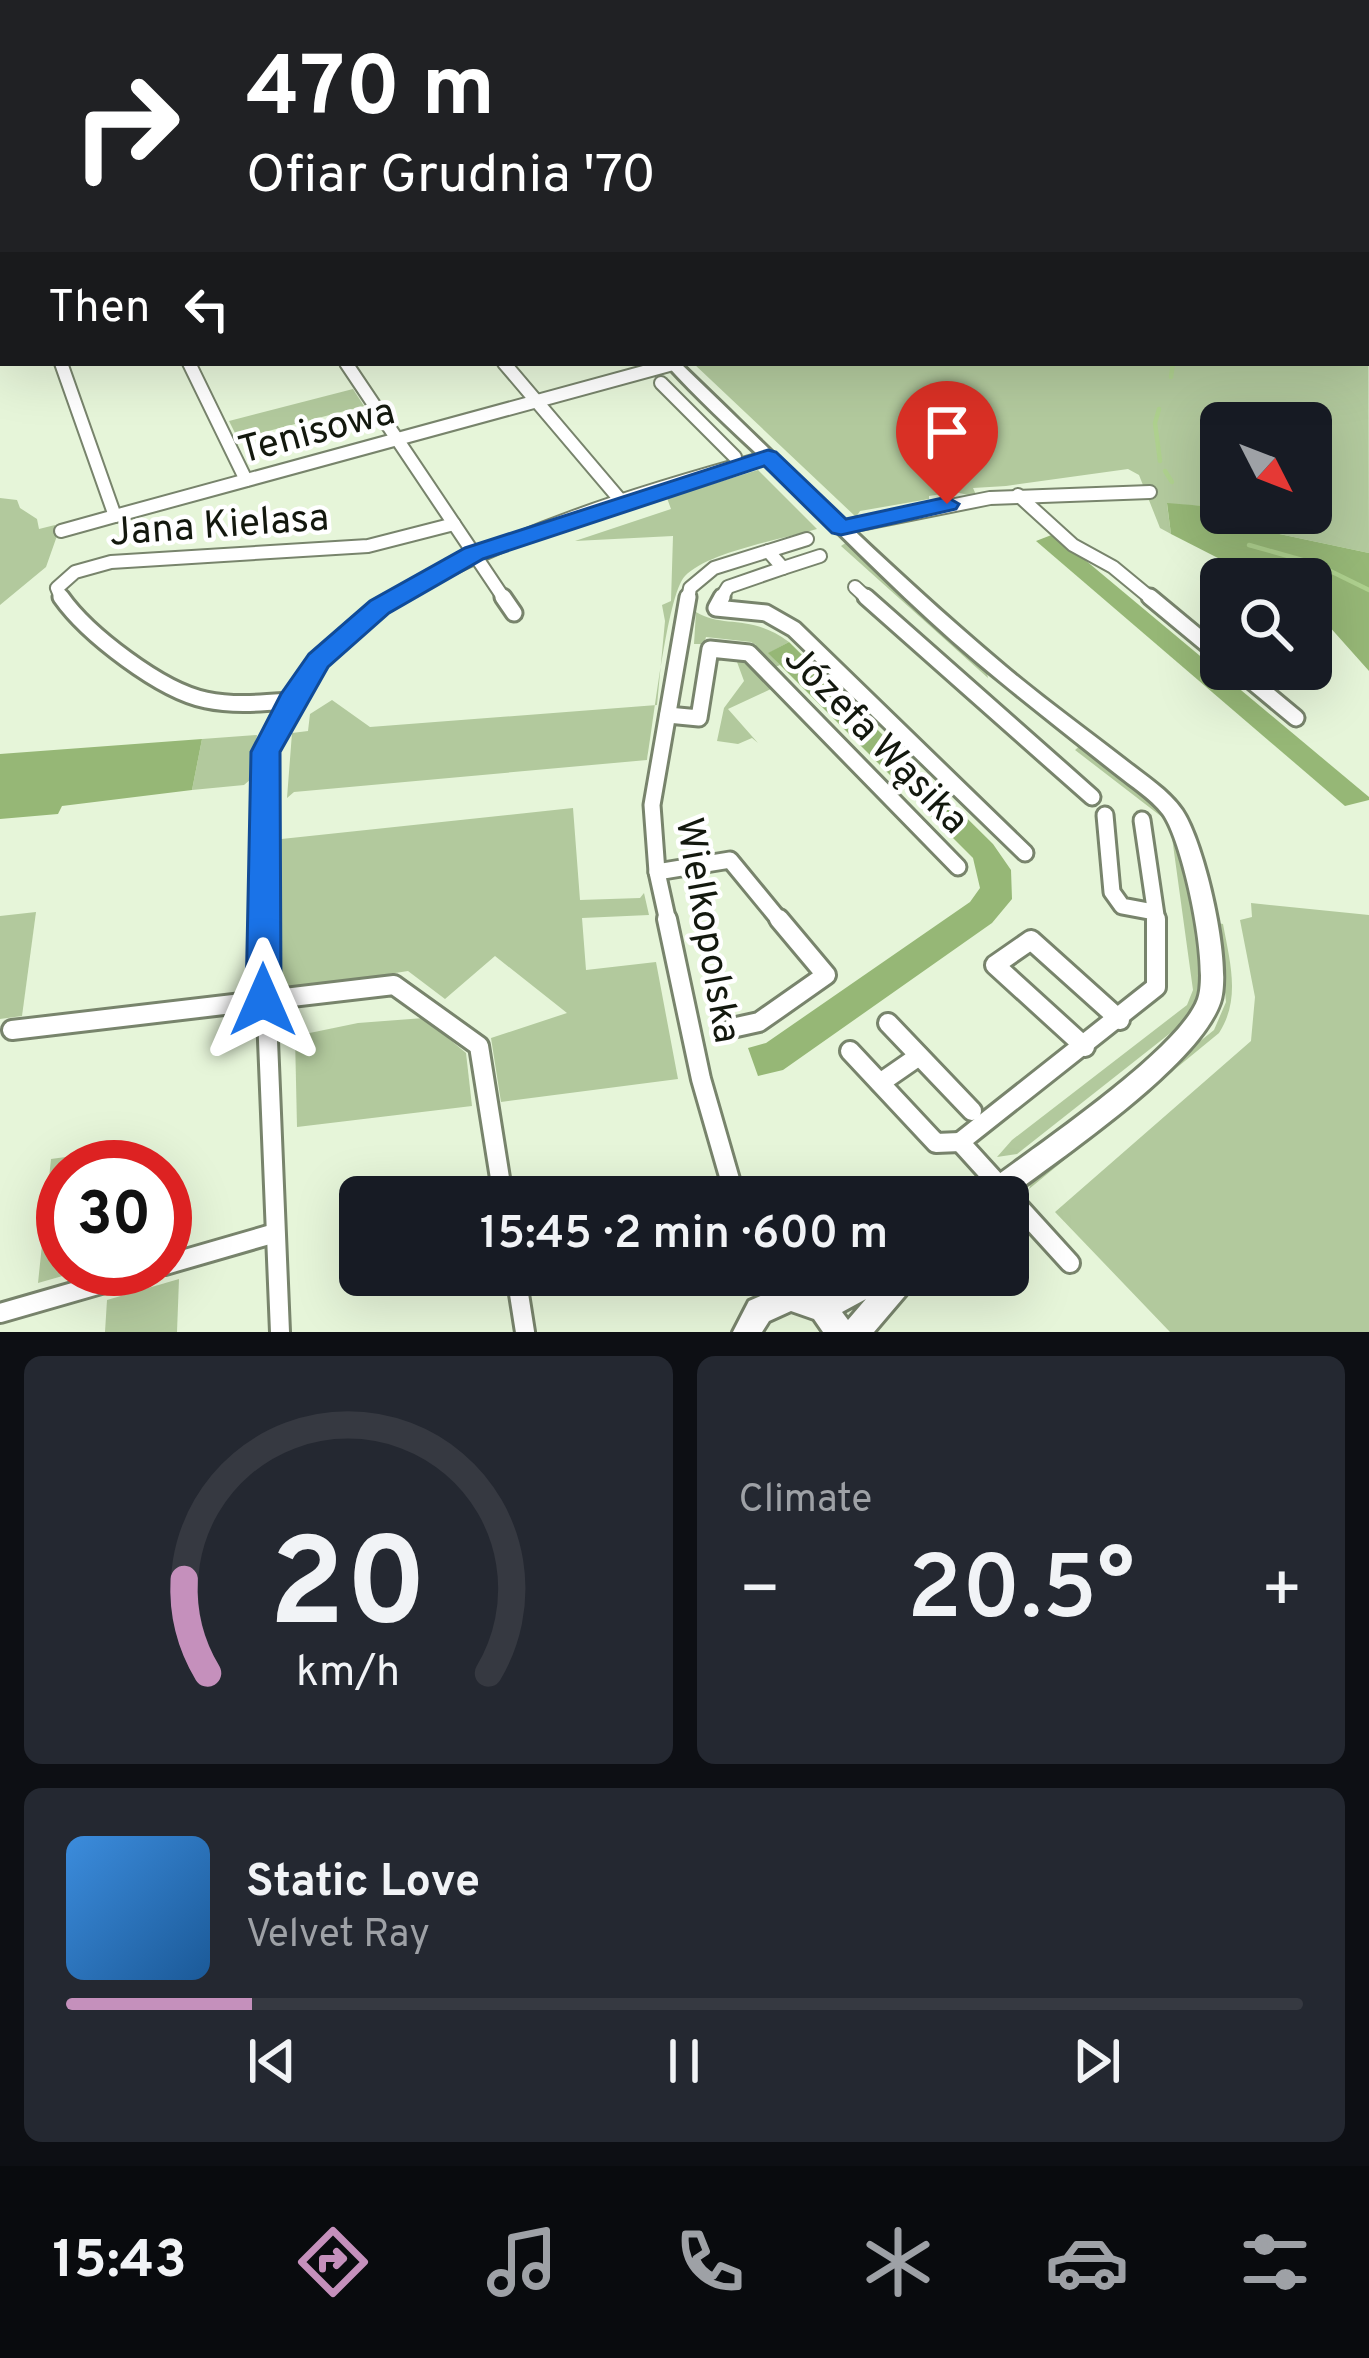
<!DOCTYPE html>
<meta charset="utf-8">
<style>
body{margin:0;font-family:Overpass,sans-serif;background:#242831;color:#f1f3f6;height:100vh;display:flex;flex-direction:column;font-size:45px;white-space:nowrap}
*{box-sizing:border-box;margin:0}
p{font-size:39px;color:#9ea1a6}
.icon{flex:none;width:66px;height:66px;fill:none;stroke:currentColor;stroke-width:2;stroke-linecap:round;stroke-linejoin:round}
.map{position:relative;height:1332px;overflow:hidden}
.panel{display:flex;flex-direction:column;gap:24px;padding:24px;background:#0d0f14;flex:1}
.panel>*{flex:none}
.top-card{position:absolute;left:0px;top:0px;width:1371px;height:366px;box-shadow:0 12px 48px #0002;background:#202124;color:#fff;overflow:hidden}
.needle{width:78px;rotate:132deg}
.controls{position:absolute;left:1200px;top:402px;display:grid;gap:24px}
.controls a{display:grid;place-items:center;width:132px;height:132px;border-radius:18px;background:#171b24;box-shadow:0 12px 48px #0002;font-size:60px}
.speed{position:absolute;left:36px;top:1140px;display:flex;gap:24px;font-size:60px;font-weight:700;text-align:center}
.speed>*{display:grid;place-content:center;width:156px;height:156px;border-radius:50%;background:#171b24;box-shadow:0 12px 48px #0002;line-height:1}
.speed .limit{border:18px solid #d22;background:#fff;color:#111}
.pin{position:absolute;display:grid;place-items:center;width:102px;height:102px;color:#fff;margin:-123px -51px;border-radius:50% 50% 50% 0;rotate:-45deg;box-shadow:0 0 12px #0007}
.pin .icon{rotate:45deg}
.me{position:absolute;width:132px;margin:-66px;rotate:0deg;stroke-linejoin:round;filter:drop-shadow(0 0 9px #0008)}
.turn{display:flex;align-items:center;gap:42px;height:252px;padding:0 48px;font-size:54px}
.turn .icon{width:156px;height:156px;stroke-width:2.5}
.turn b{display:block;font-size:84px;line-height:102px}
.then{display:flex;align-items:center;height:114px;padding:0 48px;background:#0003;gap:24px;font-size:45px}
.big{font-size:90px;font-weight:600;line-height:1.1}
.panel .widget{flex:1;display:flex;flex-direction:column;justify-content:center;gap:18px;min-width:0;padding:0 42px;border-radius:18px;background:#242831}
.panel .dial{align-items:center;gap:0}
.dial svg{height:312px;overflow:visible;fill:none;stroke:#363941;stroke-width:7;stroke-linecap:round;text-anchor:middle}
.dial text{fill:#f1f3f6;stroke:none}
.song{display:flex;align-items:center;gap:36px}
.cover{width:144px;height:144px;border-radius:18px;background:linear-gradient(135deg,hsl(210 70% 55%),hsl(210 70% 35%))}
.played{height:12px;border-radius:6px;background:linear-gradient(90deg,#c590bc 15%,#363941 15%)}
.keys{display:flex;justify-content:space-around;direction:ltr}
.heat{display:flex;justify-content:space-between;align-items:center;font-size:66px;direction:ltr}
.panel .tiles{flex:1;display:grid;gap:24px;grid-template-columns:1fr 1fr}
.widget:last-child{grid-column:span 2}
.trip{position:absolute;left:339px;top:1176px;width:690px;height:120px;border-radius:18px;background:#171b24;box-shadow:0 12px 48px #0002;font-weight:600;line-height:120px;text-align:center}
.menu{display:flex;height:192px;justify-content:space-around;align-items:center;background:#090b0e;color:#9ea1a6}
.menu .icon{width:84px;height:84px}
.menu .active{color:#c590bc}
.menu b{font-size:54px;color:#f1f3f6}
.map>svg:first-child{display:block}
.green{fill:#b2c99d;fill-rule:evenodd}
.forest{fill:#96b776}
.water{fill:#aed08e}
.lines{fill:none;stroke-linecap:round;stroke-linejoin:round}
.stream-far1{stroke:#aed08e;stroke-width:3}
.stream{stroke:#aed08e;stroke-width:4.5}
.minor-far3-casing{stroke:#78846c;stroke-width:10}
.minor-far2-casing{stroke:#78846c;stroke-width:16}
.minor-far1-casing{stroke:#78846c;stroke-width:21}
.minor-casing{stroke:#78846c;stroke-width:24}
.tertiary-casing{stroke:#78846c;stroke-width:6}
.motorway-casing{stroke:#78846c;stroke-width:6}
.minor-far3{stroke:#fff;stroke-width:8}
.minor-far2{stroke:#fff;stroke-width:12}
.minor-far1{stroke:#fff;stroke-width:15}
.minor{stroke:#fff;stroke-width:18}
.tertiary{fill:#fff;fill-rule:evenodd}
.motorway{fill:#fff;fill-rule:evenodd}
.route{fill:#1a73e8;stroke:#114b97;stroke-width:3}
.labels{text-anchor:middle;stroke-width:9;stroke-linejoin:round;paint-order:stroke}
.street-label{font-size:39px;fill:#13180e;stroke:#fff}
</style>
<div class="map">
<svg width="1369" height="1332" viewBox="0 0 1369 1332">
<rect width="100%" height="100%" fill="#e6f5d9"/>
<!-- green -->
<g class="green">
<path d="M1368,199L1369,553L1237,525L1205,506L1167,504L1171,534L1160,528L1139,475L1128,469L1006,486L973,488L977,497L955,492L929,496V499L860,511L856,517L693,363H1368ZM975,400L991,424L977,441C955,437 939,430 935,408ZM1221,423H1311V513H1221Z"/>
<polygon points="353,389 364,406 238,439 229,421"/>
<path d="M758,470L817,529C783,539 708,552 685,576C667,594 653,727 647,760L294,792L287,798L292,733L308,731L310,714L332,700L370,727L657,705L665,621L662,605L671,601L673,536L575,541L671,509L667,498Z"/>
<polygon points="0,498 17,500 20,508 37,519 39,529 55,525 58,533 46,567 0,605"/>
<polygon points="847,542 986,669 988,678 841,546"/>
<path d="M696,612C724,629 750,613 789,642L769,653L780,665L771,669L751,651L756,645L751,642L706,637L704,644H694Z"/>
<polygon points="748,659 773,688 728,709 758,743 752,738 738,744 717,741 724,708 744,681 737,662"/>
<polygon points="257,735 251,779 244,785 192,790 202,739"/>
<path d="M1081,745C1110,768 1145,788 1167,818C1189,849 1205,945 1201,983C1199,1002 1188,1018 1173,1031L1017,1154L997,1157L1012,1140L1187,1005L1193,990L1171,830L1162,817L1075,750Z"/>
<polygon points="573,808 580,900 640,898 644,893 649,915 582,918 586,970 656,962 678,1079 501,1102 491,1038 567,1013 495,956 445,999 408,971 275,992 272,840"/>
<polygon points="1251,903 1369,915 1369,1332 1170,1332 1055,1212 1251,1041 1255,997 1240,920 1252,917"/>
<polygon points="36,912 22,1016 0,1019 0,916"/>
<path d="M1218,923L1223,924C1230,962 1241,999 1219,1033L1029,1189L1033,1176L1214,1030L1226,1002Z"/>
<polygon points="424,1018 466,1053 472,1106 297,1127 295,1036 358,1023"/>
<polygon points="117,1150 116,1167 63,1167 63,1269 87,1269 38,1283 51,1159"/>
<polygon points="179,1279 177,1332 105,1332 107,1300"/>
</g>
<!-- forest -->
<g class="forest">
<polygon points="1167,503 1205,506 1237,525 1369,553 1369,671 1311,606 1311,579 1259,579 1171,534"/>
<polygon points="1054,534 1369,797 1369,800 1345,806 1036,541"/>
<polygon points="789,642 993,844 1011,870 1012,899 992,923 783,1070 758,1076 748,1048 766,1043 970,902 980,888 973,858 768,653"/>
<polygon points="202,739 192,790 62,806 58,814 0,819 0,754"/>
</g>
<!-- water -->
<path class="water" d="M951,392C971,393 990,412 990,433L977,441C934,434 949,426 930,401Z"/>
<g class="lines">
<!-- stream-far1 -->
<g class="stream-far1">
<polyline points="43,3 53,1"/>
<polyline points="882,3 924,0"/>
</g>
<!-- stream -->
<g class="stream">
<polyline points="1171,377 1173,363"/>
<polyline points="1159,409 1155,423 1160,461"/>
<polyline points="1165,471 1172,482"/>
<polyline points="1249,545 1316,564 1369,590"/>
</g>
<!-- minor-far3 casing -->
<g class="minor-far3-casing">
<polyline id="minor-far3" points="63,3 68,0"/>
</g>
<!-- minor-far2 casing -->
<g class="minor-far2-casing">
<g id="minor-far2">
<polyline points="61,363 115,516 673,364"/>
<polyline points="189,363 246,480"/>
<polyline points="346,363 505,600"/>
<polyline points="504,363 622,502"/>
<polyline points="661,383 735,457"/>
<polyline points="1018,495 1073,545 1113,567 1153,600"/>
<polyline points="841,528 990,498 1150,492"/>
<polyline points="61,531 115,516"/>
<polyline points="783,568 820,556"/>
<polyline points="855,587 869,600"/>
<polyline points="62,600 57,588 75,572 111,562 368,546 454,524"/>
<path d="M392,600C511,532 636,493 768,457"/>
<polyline points="688,600 690,588 714,568 807,539"/>
<polyline points="720,600 728,587 783,568 768,551"/>
</g>
</g>
<!-- minor-far1 casing -->
<g class="minor-far1-casing">
<g id="minor-far1">
<path d="M61,597C87,634 161,691 206,700C234,706 263,703 291,701"/>
<polyline points="503,597 514,613"/>
<polyline points="722,597 716,608 766,613 794,629 1025,853"/>
<polyline points="866,597 1092,797"/>
<polyline points="1150,597 1221,656"/>
<polyline points="1237,669 1296,718"/>
<polyline points="668,715 699,718 710,649 749,653 958,867"/>
<polyline points="1105,815 1112,892 1122,906 1154,912"/>
<polyline points="1142,820 1157,922"/>
<polyline points="657,872 730,860 781,922"/>
<path d="M263,922C262,878 259,833 262,790C268,712 331,635 397,597"/>
<polyline points="668,922 657,872 652,805 688,597"/>
</g>
</g>
<!-- minor casing -->
<g class="minor-casing">
<g id="minor">
<polyline points="263,919 280,1332"/>
<polyline points="667,919 701,1079 735,1197"/>
<polyline points="888,1023 972,1111"/>
<polyline points="732,1028 759,1022 826,975 779,919"/>
<polyline points="12,1030 394,985 479,1046 503,1197"/>
<polyline points="1085,1047 995,965 1031,940 1120,1020"/>
<polyline points="850,1051 936,1143 960,1142"/>
<polyline points="880,1083 919,1056"/>
<polyline points="1070,1263 960,1142 1156,987 1156,919"/>
<polyline points="165,1265 272,1234"/>
<polyline points="516,1275 525,1332"/>
<polyline points="765,1275 774,1301"/>
<polyline points="0,1313 153,1269"/>
</g>
</g>
<!-- tertiary casing -->
<g class="tertiary-casing">
<g id="tertiary">
<rect x="1368" y="33" width="1" height="6"/>
<polygon points="3,280 3,289 0,290 0,281"/>
<path d="M665,363H680C787,466 892,571 1006,667C1045,700 1087,730 1128,762C1147,777 1168,790 1182,810C1204,842 1233,966 1220,1003C1198,1066 1063,1156 1008,1198L976,1197L980,1188C1029,1151 1179,1051 1198,999C1210,967 1183,841 1163,814C1151,798 1131,786 1115,773C1077,743 1039,713 1001,682C928,623 862,556 795,490C752,448 705,408 665,363Z"/>
<path d="M855,1275H918L914,1285L874,1332H823L814,1319L791,1311L769,1321L762,1332H733L749,1301L791,1283L821,1294ZM866,1299L848,1320L842,1312Z"/>
</g>
</g>
<!-- motorway casing -->
<g class="motorway-casing">
<g id="motorway">
<polygon points="755,0 808,0 753,3"/>
<rect x="0" y="52" width="3" height="8"/>
</g>
</g>
<!-- minor-far3 -->
<use href="#minor-far3" class="minor-far3"/>
<!-- minor-far2 -->
<use href="#minor-far2" class="minor-far2"/>
<!-- minor-far1 -->
<use href="#minor-far1" class="minor-far1"/>
<!-- minor -->
<use href="#minor" class="minor"/>
<!-- tertiary -->
<use href="#tertiary" class="tertiary"/>
<!-- motorway -->
<use href="#motorway" class="motorway"/>
</g>
<!-- route -->
<polygon class="route" points="768,450 776,452 846,519 947,497 959,504 956,509 841,535 832,533 764,466 483,559 389,613 328,667 280,752 281,1000 275,1011 263,1015 251,1011 246,1000 251,752 281,694 309,654 370,601 465,548"/>
<g class="labels">
<!-- street labels -->
<g class="street-label">
<text transform="translate(316 429) rotate(-15)" y="14">Tenisowa</text>
<text transform="translate(219 523) rotate(-4)" y="14">Jana Kielasa</text>
<text transform="translate(878 738) rotate(46)" y="14">Józefa Wąsika</text>
<text transform="translate(710 930) rotate(80)" y="14">Wielkopolska</text>
</g>
</g>
</svg>
<div class="controls">
<a><svg class="needle" viewBox="-14 -14 28 28"><path d="M0-13l5 13h-10z" fill="#e53935"/><path d="M0 13l5-13h-10z" fill="#9ea1a6"/></svg></a>
<a><svg class="icon" aria-label="search" viewBox="0 0 24 24"><circle cx="10" cy="10" r="6"/><path d="M15 15l6 6"/></svg></a>
</div>
<div class="speed"><div class="limit">30</div></div>
<div class="pin" style="left:947px;top:504px;background:#d93025"><svg class="icon" aria-label="arrive" viewBox="0 0 24 24"><path d="M6 21V4h12l-3 4 3 4H6"/></svg></div>
<svg class="me" style="left:263px;top:1000px" viewBox="-20 -20 40 40"><path d="M0-17L14 15 0 8-14 15z" fill="#1a73e8" stroke="#fff" stroke-width="4"/></svg>
<div class="trip">15:45 · 2 min · 600 m</div>
<div class="top-card">
<div class="turn"><svg class="icon" aria-label="right" viewBox="0 0 24 24"><path d="M7 20v-9h11M14 6l5 5-5 5"/></svg><div><b>470 m</b>Ofiar Grudnia '70</div></div>
<div class="then">Then<svg class="icon" aria-label="left" viewBox="0 0 24 24"><path d="M17 20v-9H6M10 6l-5 5 5 5"/></svg></div>
</div>
</div>
<section class="panel">
<div class="tiles">
<div class="widget dial"><svg viewBox="0 0 100 80">
<path d="M14 69A42 42 0 1 1 86 69"/>
<path d="M14 69A42 42 0 0 1 8 45" stroke="#c590bc"/>
<text x="50" y="56" font-size="32" font-weight="700">20</text>
<text x="50" y="72" font-size="11">km/h</text>
</svg></div>
<div class="widget"><p>Climate</p>
<div class="heat"><a>−</a><b class="big">20.5°</b><a>+</a></div>
</div>
<div class="widget">
<div class="song"><i class="cover"></i><div><b>Static Love</b><p>Velvet Ray</p></div></div>
<div class="played"></div>
<div class="keys"><svg class="icon" aria-label="previous" viewBox="0 0 24 24"><path d="M18 5L8 12l10 7zM5 5v14"/></svg><svg class="icon" aria-label="pause" viewBox="0 0 24 24"><path d="M8 5v14M16 5v14"/></svg><svg class="icon" aria-label="next" viewBox="0 0 24 24"><path d="M6 5l10 7-10 7zM19 5v14"/></svg></div>
</div>
</div>
</section>
<nav class="menu">
<b>15:43</b>
<svg class="icon active" aria-label="directions" viewBox="0 0 24 24"><path d="M12 3l9 9-9 9-9-9zM9 14v-3h6M13 9l2 2-2 2"/></svg>
<svg class="icon" aria-label="music" viewBox="0 0 24 24"><path d="M9 18V5l10-2v13"/><circle cx="6" cy="18" r="3"/><circle cx="16" cy="16" r="3"/></svg>
<svg class="icon" aria-label="phone" viewBox="0 0 24 24"><path d="M5 4h4l2 5-3 2q2 4 5 5l2-3 5 2v4C11 20 4 13 5 4z"/></svg>
<svg class="icon" aria-label="climate" viewBox="0 0 24 24"><path d="M12 3v18M4 7l16 10M4 17L20 7"/></svg>
<svg class="icon" aria-label="car" viewBox="0 0 24 24"><path d="M5 17H2v-5l4-1 3-4h7l3 4 3 1v5h-3M9 17h6M6 11h13"/><circle cx="7" cy="17" r="2"/><circle cx="17" cy="17" r="2"/></svg>
<svg class="icon" aria-label="filters" viewBox="0 0 24 24"><path d="M4 7h16M4 17h16"/><circle cx="9" cy="7" r="2"/><circle cx="15" cy="17" r="2"/></svg>
</nav>
